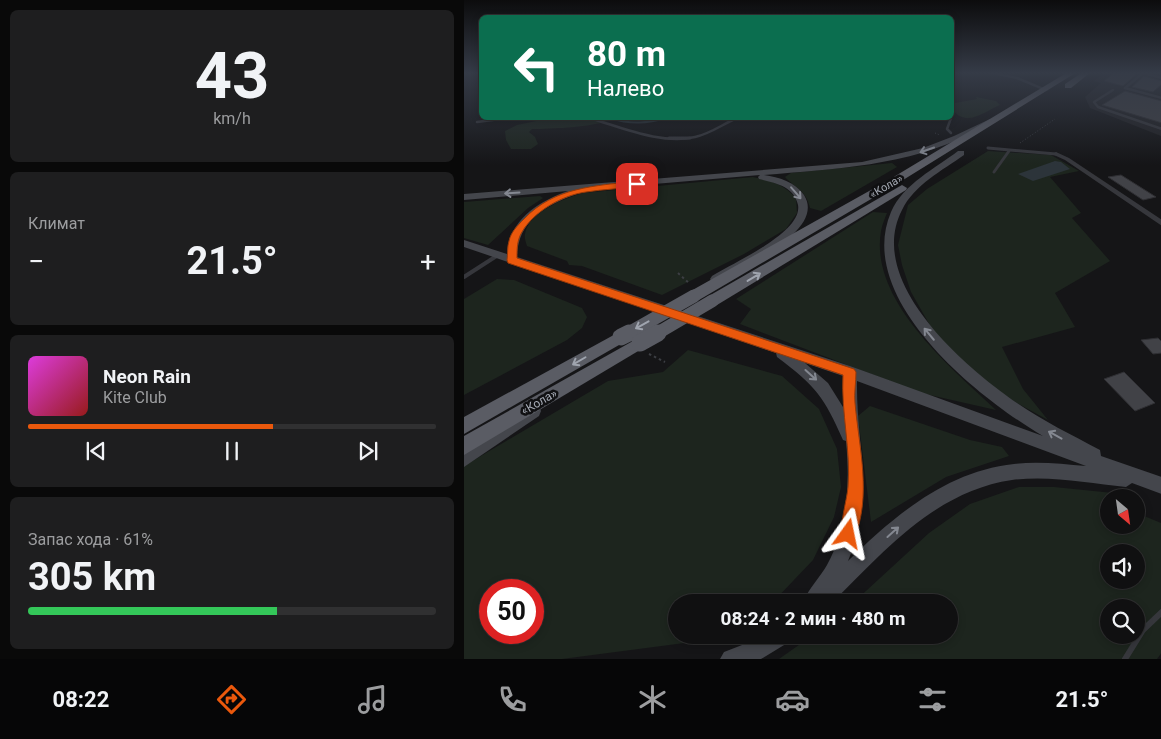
<!DOCTYPE html>
<html lang="ru">
<meta charset="utf-8">
<style>
body{margin:0;font-family:Roboto,sans-serif;background:#1e1e1f;color:#f1f3f6;height:100vh;display:flex;flex-direction:column;font-size:19px;white-space:nowrap}
*{box-sizing:border-box;margin:0}
p{font-size:16px;color:#9c9d9f}
.icon{flex:none;width:28px;height:28px;fill:none;stroke:currentColor;stroke-width:2;stroke-linecap:round;stroke-linejoin:round}
.map{position:relative;flex:1;overflow:hidden}
.sheet{display:flex;flex-direction:column;gap:10px;padding:10px;background:#090909;width:464px}
.sheet>*{flex:none}
.top-card{position:absolute;left:15px;top:15px;width:475px;height:105px;border-radius:8px;box-shadow:0 2px 8px #0003,0 0 0 1px #303031;background:#0b6e4f;color:#fff;overflow:hidden}
.needle{width:32px;rotate:151deg}
.buttons{position:absolute;left:636px;top:489px;display:grid;gap:10px}
.buttons a{display:grid;place-items:center;width:45px;height:45px;border-radius:50%;background:#101011;box-shadow:0 2px 8px #0003,0 0 0 1px #303031;font-size:25px}
.speed{position:absolute;left:15px;top:579px;display:flex;gap:10px;font-size:25px;font-weight:700;text-align:center}
.speed>*{display:grid;place-content:center;width:65px;height:65px;border-radius:50%;background:#101011;box-shadow:0 2px 8px #0003,0 0 0 1px #303031;line-height:1}
.speed .limit{border:8px solid #d22;background:#fff;color:#111}
.pin{position:absolute;display:grid;place-items:center;width:42px;height:42px;color:#fff;margin:-21px;border-radius:10px;box-shadow:0 2px 8px #0006}
.me{position:absolute;width:55px;margin:-28px;rotate:12deg;stroke-linejoin:round;filter:drop-shadow(0 0 4px #0008)}
.turn{display:flex;align-items:center;gap:18px;height:105px;padding:0 25px;font-size:22px}
.turn .icon{width:65px;height:65px;stroke-width:2.5}
.turn b{display:block;font-size:35px;line-height:42px}
.big{font-size:38px;font-weight:700;line-height:1.1}
.sheet .tile{flex:1;display:flex;flex-direction:column;justify-content:center;gap:8px;min-width:0;padding:0 18px;border-radius:8px;background:#1e1e1f}
.sheet .dial{align-items:center;gap:0}
.dial b{font-size:65px;line-height:1}
.song{display:flex;align-items:center;gap:15px}
.cover{width:60px;height:60px;border-radius:8px;background:linear-gradient(135deg,hsl(300 70% 55%),hsl(0 70% 35%))}
.played{height:5px;border-radius:2px;background:linear-gradient(90deg,#ea580c 60%,#303031 60%)}
.keys{display:flex;justify-content:space-around;direction:ltr}
.heat{display:flex;justify-content:space-between;align-items:center;font-size:28px;direction:ltr}
.charge{height:8px;border-radius:4px;background:linear-gradient(90deg,#34c759 61%,#303031 0)}
.trip{position:absolute;left:204px;top:594px;width:290px;height:50px;border-radius:25px;background:#101011;box-shadow:0 2px 8px #0003,0 0 0 1px #303031;font-weight:700;line-height:50px;text-align:center}
.tab-bar{display:flex;height:80px;justify-content:space-around;align-items:center;background:#060607;color:#9c9d9f}
.tab-bar .icon{width:35px;height:35px}
.tab-bar .active{color:#ea580c}
.tab-bar b{font-size:22px;color:#f1f3f6}
main{display:flex;flex:1;min-height:0}
.map>svg:first-child{display:block}
.built{fill:#212124}
.green{fill:#1d251e;fill-rule:evenodd}
.water{fill:#2c343a}
.lines{fill:none;stroke-linecap:round;stroke-linejoin:round}
.stream{stroke:#2c343a;stroke-width:2}
.building{fill:#414247;stroke:#2f2f33}
.path-far1{stroke:#3c3e43;stroke-width:1;stroke-dasharray:1 2;stroke-linecap:butt}
.path{stroke:#3c3e43;stroke-width:2;stroke-dasharray:2.5 3;stroke-linecap:butt}
.service-far3{stroke:#36373c;stroke-width:2.5}
.service-far2{stroke:#36373c;stroke-width:3}
.service-far1{stroke:#36373c;stroke-width:4}
.service{stroke:#36373c;stroke-width:6}
.minor{fill:#36373c;fill-rule:evenodd}
.secondary{fill:#44464c;fill-rule:evenodd}
.trunk{fill:#5a5c64;fill-rule:evenodd}
.trunk-bridge-far1{stroke:#5a5c64;stroke-width:13}
.trunk-bridge{stroke:#5a5c64;stroke-width:17}
.oneway{stroke:#848891}
.oneway2{stroke:#9fa4ae}
.route{fill:#ea580c;stroke:#983908}
.labels{text-anchor:middle;stroke-width:5;stroke-linejoin:round;paint-order:stroke}
.far-street-label{font-size:11px;fill:#a7acb6;stroke:#101012}
.street-label{font-size:12px;fill:#a7acb6;stroke:#101012}
</style>
<main>
<section class="sheet">
<div class="tile dial"><b>43</b><p>km/h</p></div>
<div class="tile"><p>Климат</p>
<div class="heat"><a>−</a><b class="big">21.5°</b><a>+</a></div>
</div>
<div class="tile">
<div class="song"><i class="cover"></i><div><b>Neon Rain</b><p>Kite Club</p></div></div>
<div class="played"></div>
<div class="keys"><svg class="icon" aria-label="previous" viewBox="0 0 24 24"><path d="M18 5L8 12l10 7zM5 5v14"/></svg><svg class="icon" aria-label="pause" viewBox="0 0 24 24"><path d="M8 5v14M16 5v14"/></svg><svg class="icon" aria-label="next" viewBox="0 0 24 24"><path d="M6 5l10 7-10 7zM19 5v14"/></svg></div>
</div>
<div class="tile"><p>Запас хода · 61%</p><b class="big">305 km</b><div class="charge"></div></div>
</section>
<div class="map">
<svg width="698" height="659" viewBox="0 0 698 659">
<rect width="100%" height="100%" fill="#151517"/>
<!-- built -->
<polygon class="built" points="642,72 697,72 697,136 626,108 621,97 637,83 630,81"/>
<!-- green -->
<g class="green">
<path d="M512,97L532,101L536,105C521,111 503,128 489,110L491,103L513,99Z"/>
<path d="M78,118H102V120L113,118H150C138,127 85,129 68,129L65,132L71,137L74,144L67,149H47L42,140L41,131L53,125L77,120Z"/>
<polygon points="524,151 587,155 615,171 586,177 617,213 608,218 646,261 591,293 611,327 538,347 559,389 584,420 544,398 505,371 468,329 447,292 438,265 434,245 444,205 463,189"/>
<path d="M428,163L433,167L357,211L346,208C342,190 332,189 321,177L327,173Z"/>
<path d="M289,177C307,181 319,184 332,198L333,213L322,229L280,254L198,295L118,266L105,265L103,261L63,246C62,243 60,237 61,234C64,212 101,198 119,193Z"/>
<polygon points="76,196 79,198 64,208 24,245 0,238 0,202"/>
<path d="M409,212L423,213C421,218 418,225 417,231C405,301 487,367 532,410L457,393L276,324L287,309L272,299Z"/>
<polygon points="33,279 50,280 118,308 123,317 118,328 103,340 0,395 0,299"/>
<path d="M224,350L318,376L355,409L373,449L377,487L370,517L349,560L309,602H212V635H258L251,639L98,659H0V466L144,381L199,372ZM26,590H69V632H26Z"/>
<polygon points="406,406 506,440 538,447 545,456 482,477 407,522 394,416"/>
<path d="M555,487H590L659,494L658,497L645,498V525H672L673,513L697,523L698,652L693,659H315L349,635H485V602H390L465,533L506,504ZM645,552H672V580H645ZM645,608H672V635H645Z"/>
</g>
<!-- water -->
<polygon class="water" points="591,161 597,162 606,169 569,181 554,174"/>
<g class="lines">
<!-- stream -->
<path class="stream" d="M147,118C166,125 184,123 203,118"/>
</g>
<!-- building -->
<g class="building">
<polygon points="651,72 671,72 674,73 659,86 640,81"/>
<polygon points="680,76 698,81 698,84 689,92 668,87"/>
<polygon points="661,91 698,101 698,123 638,105"/>
<polygon points="657,175 692,197 679,200 644,177"/>
<polygon points="694,338 698,342 698,353 689,354 677,340"/>
<polygon points="660,372 691,403 671,411 640,379"/>
</g>
<g class="lines">
<!-- path-far1 -->
<g class="path-far1">
<polyline points="471,133 476,135"/>
<polyline points="556,143 591,119"/>
</g>
<!-- path -->
<g class="path">
<polyline points="214,273 226,284"/>
<polyline points="185,354 201,362"/>
</g>
<!-- service-far3 -->
<g class="service-far3">
<polyline points="661,88 679,73 698,78"/>
<polyline points="661,88 698,98"/>
<polyline points="649,90 630,102 634,107 698,129"/>
<path d="M125,118C157,127 197,145 231,137C246,134 259,124 273,118"/>
<polyline points="487,118 483,129 487,133"/>
<polyline points="13,122 44,118"/>
</g>
<!-- service-far2 -->
<g class="service-far2">
<polyline points="205,138 226,138"/>
<polyline points="524,148 592,154"/>
<polyline points="530,172 545,151"/>
</g>
<!-- service-far1 -->
<polyline class="service-far1" points="0,277 34,255"/>
<!-- service -->
<polyline class="service" points="661,659 679,630 698,612"/>
<!-- minor -->
<g class="minor">
<polygon points="529,72 554,77 585,90 581,91 552,79 518,72"/>
<polygon points="592,152 605,158 698,220 698,226 601,160 590,155 590,153"/>
</g>
<!-- secondary -->
<g class="secondary">
<path d="M526,119L532,120C525,126 516,129 508,133C444,166 370,169 300,175C315,177 331,182 340,195C359,225 302,254 282,266C273,271 262,280 252,283L248,282L246,279L248,276C268,263 339,233 334,205C330,186 311,183 295,179L294,177L296,175L108,191L111,193L110,195C80,206 54,221 53,257L386,366L579,436C514,398 390,299 427,212C439,184 472,168 494,151H500V155C479,170 450,185 438,210C401,282 501,367 553,403C579,421 608,435 636,450L637,456L698,477V494L668,483L662,487C625,483 585,475 548,480C472,491 420,551 369,602H341L340,600C346,587 356,577 363,565C384,527 386,483 382,441L379,440C360,397 352,386 313,357L312,353L0,247V240L43,254C45,220 75,201 104,191L0,200V194L398,162L459,148L490,136ZM341,363L379,376V407L364,383ZM393,381L622,466C598,464 574,461 550,464C483,471 430,516 384,561C412,493 392,448 393,381Z"/>
<polygon points="70,404 75,406 77,411 75,416 0,467 0,450"/>
<polygon points="299,635 328,635 325,642 297,659 256,659 260,652 291,640"/>
</g>
<!-- trunk -->
<g class="trunk">
<polygon points="604,72 613,72 431,185 235,300 225,300 223,296 225,292 423,181"/>
<polygon points="619,72 627,72 607,88 601,88 601,84"/>
<polygon points="438,185 443,188 442,190 253,305 248,306 243,305 241,301 243,297"/>
<polygon points="157,331 162,333 165,337 162,341 0,434 0,417"/>
<polygon points="176,337 181,339 184,343 181,347 0,455 0,436"/>
</g>
<!-- trunk-bridge-far1 -->
<g class="trunk-bridge-far1">
<polyline points="163,334 230,296"/>
<polyline points="192,334 248,301"/>
</g>
<!-- trunk-bridge -->
<g class="trunk-bridge">
<polyline points="157,337 165,333"/>
<polyline points="176,343 194,333"/>
</g>
</g>
<!-- one-way arrows -->
<defs><path id="oneway-shaft" d="M-6 0H5M1.5-3L5.5 0L1.5 3" fill="none" stroke-width="1.6" stroke-linecap="round" stroke-linejoin="round" transform="scale(1.25)"/></defs>
<g class="oneway">
<use href="#oneway-shaft" transform="translate(463 150) rotate(161)"/>
<use href="#oneway-shaft" transform="translate(48 193) rotate(176)"/>
<use href="#oneway-shaft" transform="translate(332 193) rotate(49)"/>
<use href="#oneway-shaft" transform="translate(465 334) rotate(-130)"/>
<use href="#oneway-shaft" transform="translate(347 375) rotate(42)"/>
<use href="#oneway-shaft" transform="translate(591 435) rotate(-151)"/>
<use href="#oneway-shaft" transform="translate(429 532) rotate(-42)"/>
</g>
<g class="oneway2">
<use href="#oneway-shaft" transform="translate(290 277) rotate(-31)"/>
<use href="#oneway-shaft" transform="translate(178 325) rotate(151)"/>
<use href="#oneway-shaft" transform="translate(115 361) rotate(150)"/>
</g>
<!-- sky -->
<linearGradient id="sky" x2="0" y2="1"><stop stop-color="#0c0c0d"/><stop offset="0.44" stop-color="#353b47"/><stop offset="1" stop-color="#353b47" stop-opacity="0"/></linearGradient>
<rect width="698" height="165" fill="url(#sky)"/>
<!-- route -->
<path class="route" d="M173,181L177,184L176,186C158,189 140,189 122,192C99,195 70,211 58,232C53,240 53,249 53,258L390,369L392,372C392,382 390,393 391,403C395,448 408,496 390,539L384,542L379,539C374,528 383,501 384,487C387,450 377,413 379,375L44,263L43,260C44,254 43,247 45,241C47,232 53,226 60,219C90,187 131,186 173,181Z"/>
<g class="labels">
<!-- far-street labels -->
<g class="far-street-label">
<text transform="translate(422 186) rotate(-30)" y="4">«Кола»</text>
</g>
<!-- street labels -->
<g class="street-label">
<text transform="translate(75 402) rotate(-30)" y="4">«Кола»</text>
</g>
</g>
</svg>
<div class="buttons">
<a><svg class="needle" viewBox="-14 -14 28 28"><path d="M0-13l5 13h-10z" fill="#e53935"/><path d="M0 13l5-13h-10z" fill="#9c9d9f"/></svg></a>
<a><svg class="icon" aria-label="sound" viewBox="0 0 24 24"><path d="M4 9h4l5-4v14l-5-4H4zM17 9q2 3 0 6"/></svg></a>
<a><svg class="icon" aria-label="search" viewBox="0 0 24 24"><circle cx="10" cy="10" r="6"/><path d="M15 15l6 6"/></svg></a>
</div>
<div class="speed"><div class="limit">50</div></div>
<div class="pin" style="left:173px;top:184px;background:#d93025"><svg class="icon" aria-label="arrive" viewBox="0 0 24 24"><path d="M6 21V4h12l-3 4 3 4H6"/></svg></div>
<svg class="me" style="left:384px;top:534px" viewBox="-20 -20 40 40"><path d="M0-17L14 15 0 8-14 15z" fill="#ea580c" stroke="#fff" stroke-width="4"/></svg>
<div class="trip">08:24 · 2 мин · 480 m</div>
<div class="top-card">
<div class="turn"><svg class="icon" aria-label="left" viewBox="0 0 24 24"><path d="M17 20v-9H6M10 6l-5 5 5 5"/></svg><div><b>80 m</b>Налево</div></div>
</div>
</div>
</main>
<nav class="tab-bar">
<b>08:22</b>
<svg class="icon active" aria-label="directions" viewBox="0 0 24 24"><path d="M12 3l9 9-9 9-9-9zM9 14v-3h6M13 9l2 2-2 2"/></svg>
<svg class="icon" aria-label="music" viewBox="0 0 24 24"><path d="M9 18V5l10-2v13"/><circle cx="6" cy="18" r="3"/><circle cx="16" cy="16" r="3"/></svg>
<svg class="icon" aria-label="phone" viewBox="0 0 24 24"><path d="M5 4h4l2 5-3 2q2 4 5 5l2-3 5 2v4C11 20 4 13 5 4z"/></svg>
<svg class="icon" aria-label="climate" viewBox="0 0 24 24"><path d="M12 3v18M4 7l16 10M4 17L20 7"/></svg>
<svg class="icon" aria-label="car" viewBox="0 0 24 24"><path d="M5 17H2v-5l4-1 3-4h7l3 4 3 1v5h-3M9 17h6M6 11h13"/><circle cx="7" cy="17" r="2"/><circle cx="17" cy="17" r="2"/></svg>
<svg class="icon" aria-label="filters" viewBox="0 0 24 24"><path d="M4 7h16M4 17h16"/><circle cx="9" cy="7" r="2"/><circle cx="15" cy="17" r="2"/></svg>
<b>21.5°</b>
</nav>
